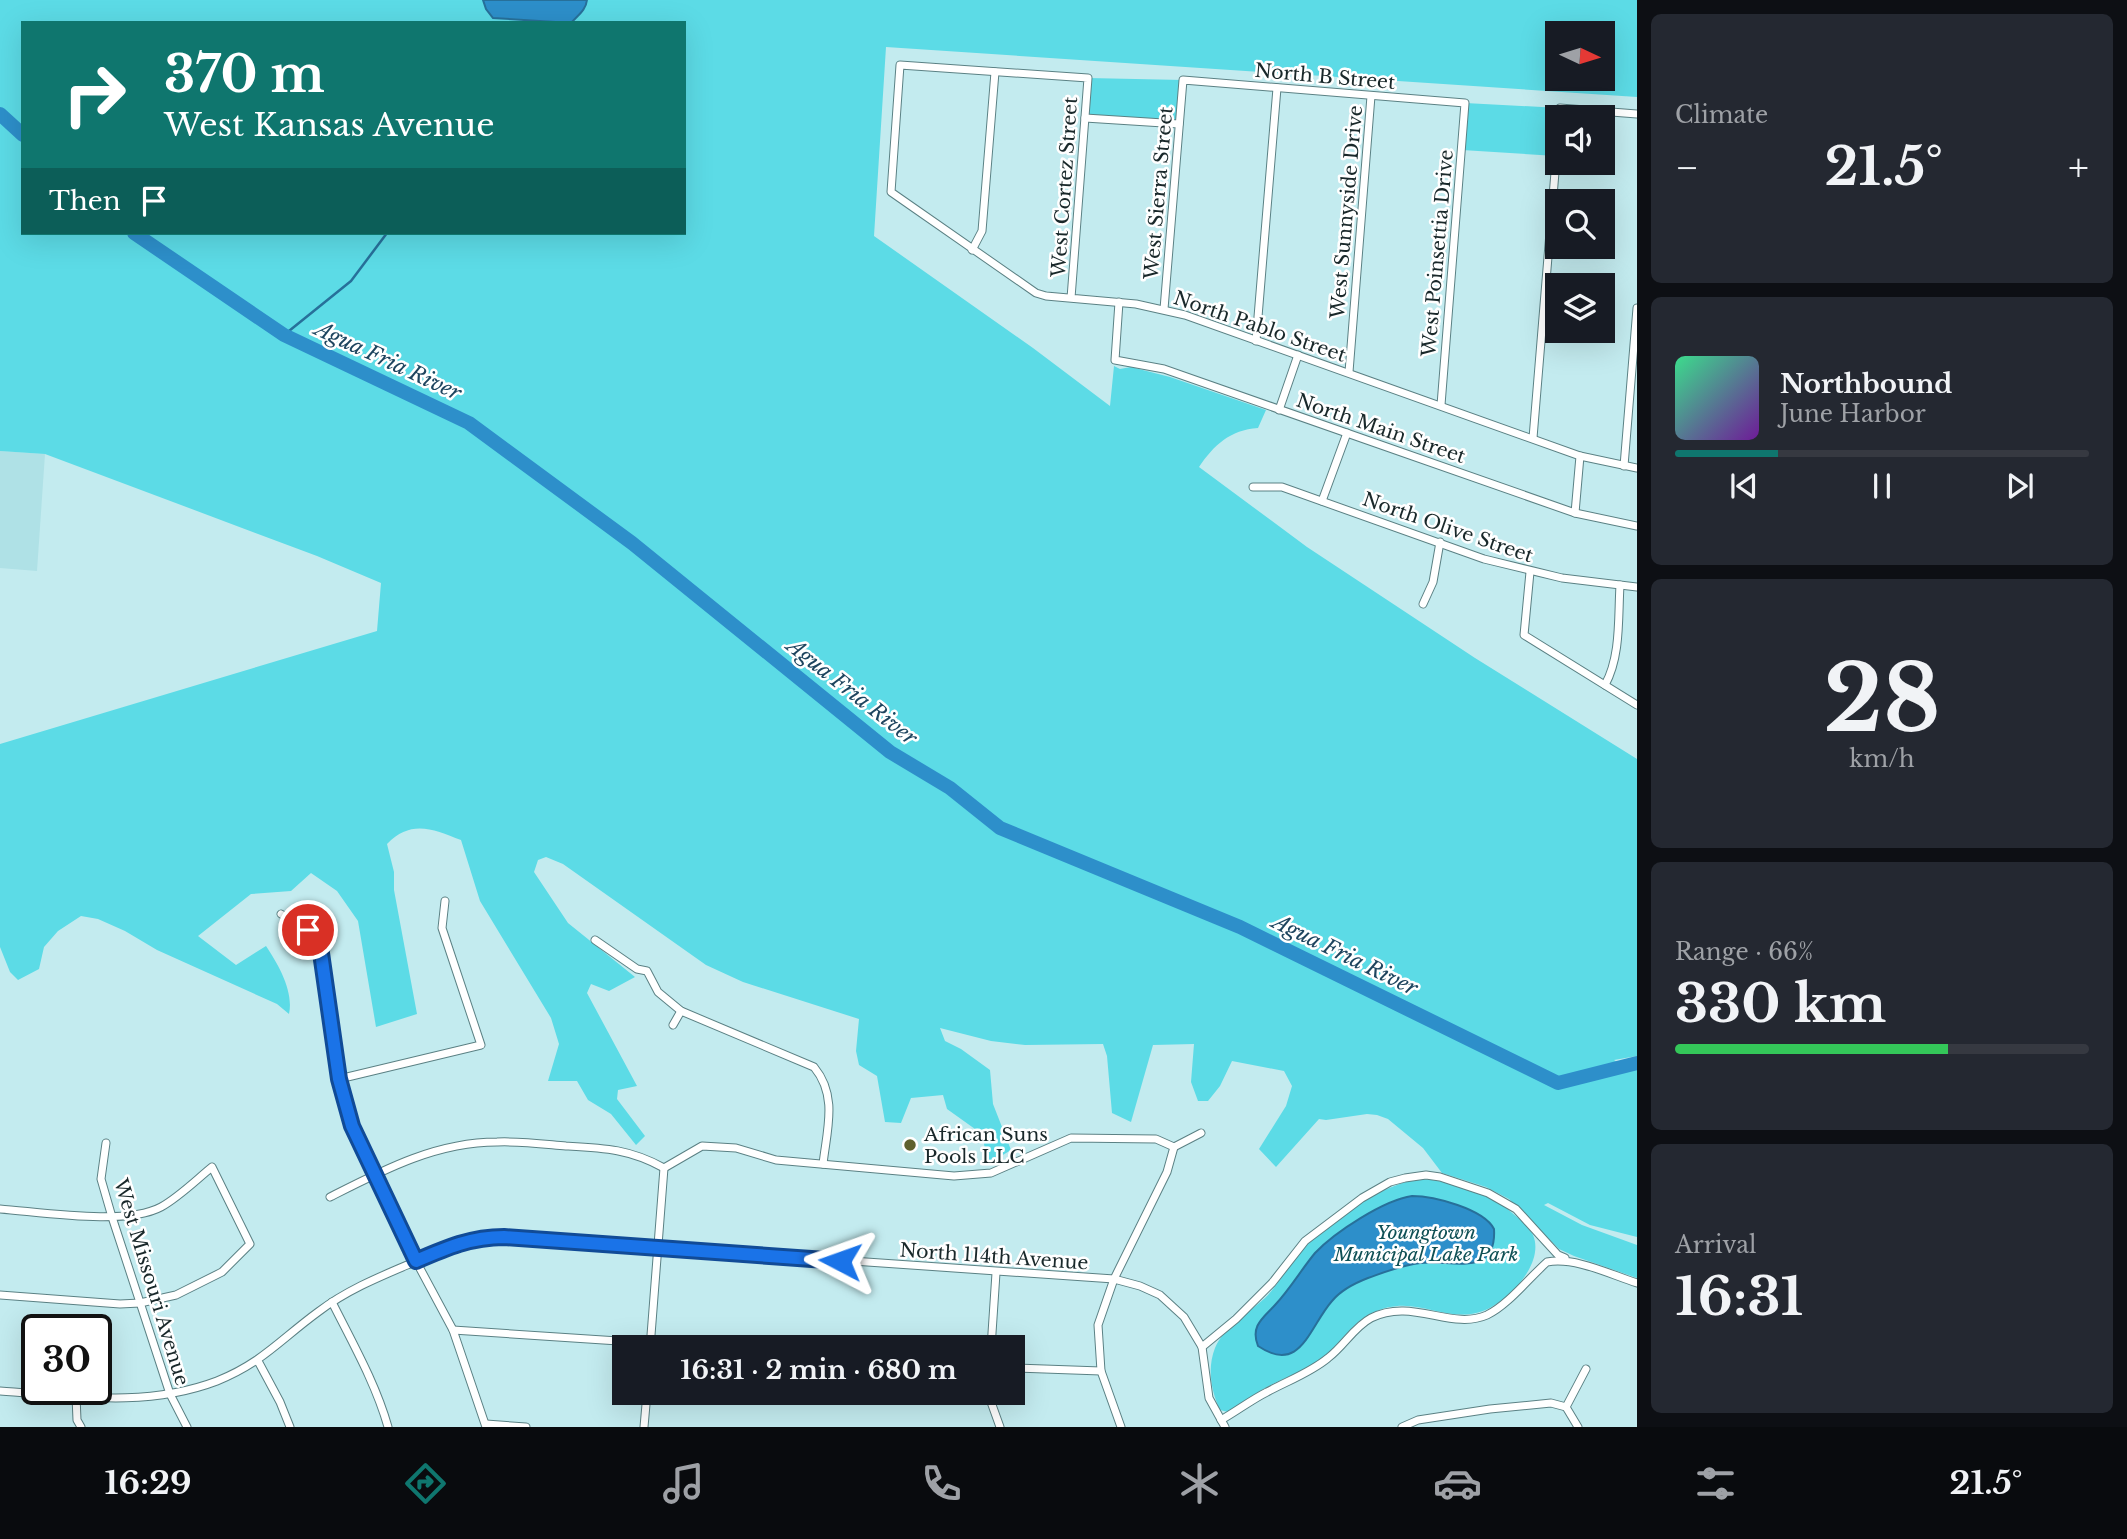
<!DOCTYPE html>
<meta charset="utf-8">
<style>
body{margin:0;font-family:"Libre Baskerville",serif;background:#242831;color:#f1f3f6;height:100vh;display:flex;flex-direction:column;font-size:26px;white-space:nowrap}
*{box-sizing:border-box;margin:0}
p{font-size:23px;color:#9ea1a6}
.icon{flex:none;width:38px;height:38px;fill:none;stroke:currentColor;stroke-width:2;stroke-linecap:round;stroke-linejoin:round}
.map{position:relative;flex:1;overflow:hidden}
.drawer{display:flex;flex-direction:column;gap:14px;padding:14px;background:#0d0f14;width:490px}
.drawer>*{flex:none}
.banner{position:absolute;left:21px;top:21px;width:665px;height:214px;border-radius:0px;box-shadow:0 7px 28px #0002;background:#0f766e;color:#fff;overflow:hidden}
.needle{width:46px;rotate:94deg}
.controls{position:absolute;left:1545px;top:21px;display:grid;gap:14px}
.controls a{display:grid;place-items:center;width:70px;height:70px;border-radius:0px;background:#171b24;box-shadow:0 7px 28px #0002;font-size:35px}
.speed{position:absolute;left:21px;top:1314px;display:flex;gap:14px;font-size:35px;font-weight:700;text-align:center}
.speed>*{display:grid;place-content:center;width:91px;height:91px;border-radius:50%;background:#171b24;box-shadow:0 7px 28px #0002;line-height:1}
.speed .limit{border:4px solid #111;border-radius:10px;background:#fff;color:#111}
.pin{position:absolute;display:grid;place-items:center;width:60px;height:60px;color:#fff;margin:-30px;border:4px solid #fff;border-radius:50%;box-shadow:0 2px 7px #0007}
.me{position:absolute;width:77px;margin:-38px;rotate:274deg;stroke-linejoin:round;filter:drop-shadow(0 0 5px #0008)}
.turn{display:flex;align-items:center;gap:24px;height:147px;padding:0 28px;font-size:32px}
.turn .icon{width:91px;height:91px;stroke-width:2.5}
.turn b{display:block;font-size:49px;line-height:60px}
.then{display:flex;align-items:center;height:66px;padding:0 28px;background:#0003;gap:14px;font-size:26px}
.big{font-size:52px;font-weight:700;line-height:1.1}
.drawer .tile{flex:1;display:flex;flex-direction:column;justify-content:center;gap:10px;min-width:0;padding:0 24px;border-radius:10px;background:#242831}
.drawer .dial{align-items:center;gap:0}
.dial b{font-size:91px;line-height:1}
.song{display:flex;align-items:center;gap:21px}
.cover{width:84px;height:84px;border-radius:10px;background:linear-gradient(135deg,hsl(150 70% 55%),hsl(280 70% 35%))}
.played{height:7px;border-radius:4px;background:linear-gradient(90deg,#0f766e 25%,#363941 25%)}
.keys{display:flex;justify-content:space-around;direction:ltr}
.heat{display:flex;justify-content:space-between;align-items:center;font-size:38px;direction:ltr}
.charge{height:10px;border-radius:5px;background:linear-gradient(90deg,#34c759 66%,#363941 0)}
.trip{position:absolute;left:612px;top:1335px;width:413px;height:70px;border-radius:0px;background:#171b24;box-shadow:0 7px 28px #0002;font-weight:700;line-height:70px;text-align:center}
.menu{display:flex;height:112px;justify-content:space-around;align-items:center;background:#090b0e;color:#9ea1a6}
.menu .icon{width:49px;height:49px}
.menu .current{color:#0f766e}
.menu b{font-size:32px;color:#f1f3f6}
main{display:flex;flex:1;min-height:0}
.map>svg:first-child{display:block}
.built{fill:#afe1e6}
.green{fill:#5cdbe6;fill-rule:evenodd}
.water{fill:#2d8fca;stroke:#27709a;stroke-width:2}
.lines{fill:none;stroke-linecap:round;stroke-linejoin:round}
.stream{stroke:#27709a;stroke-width:2.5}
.river{stroke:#2d8fca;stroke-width:14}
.minor-casing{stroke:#5b8184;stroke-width:9}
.minor{stroke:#fff;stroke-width:7}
.route-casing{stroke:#114b97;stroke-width:18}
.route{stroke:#1a73e8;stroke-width:12}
.poi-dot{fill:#5e612e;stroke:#fff;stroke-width:2.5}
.labels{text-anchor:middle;stroke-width:5;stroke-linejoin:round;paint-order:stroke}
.street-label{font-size:19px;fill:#19282a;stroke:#fff}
.poi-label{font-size:19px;fill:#19282a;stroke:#fff;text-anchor:start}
.park-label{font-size:19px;font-style:italic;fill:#0f5055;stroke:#fff}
.water-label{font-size:21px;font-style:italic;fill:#1e455f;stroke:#fff}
</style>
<main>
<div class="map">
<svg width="1637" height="1427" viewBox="0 0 1637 1427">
<rect width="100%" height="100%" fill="#c3ebef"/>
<!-- built -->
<polygon class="built" points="0,451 45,454 37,571 0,568"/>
<!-- green -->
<g class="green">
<path d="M0,0H1637V97L886,47L874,236L1033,348L1110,406L1114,366L1120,369L1131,367L1170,377L1266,410L1258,428C1230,430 1214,445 1199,467L1307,547L1475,658L1637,759V1056L1614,1060L1624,1067L1637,1068V1237L1590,1225L1548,1203L1544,1205L1582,1225L1637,1245V1278L1574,1256L1559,1249L1509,1199L1486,1187L1442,1173L1423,1148L1388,1119L1377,1115L1367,1114L1326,1120L1319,1119L1276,1167L1259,1149L1286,1106L1292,1086L1284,1071L1232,1061L1220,1086L1208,1101H1198L1191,1082L1194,1044L1153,1045L1131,1122L1112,1113L1107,1056L1103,1044L1025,1045L991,1041L940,1028L945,1041L961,1049L990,1070L993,1104L1011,1150L988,1164L982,1134L947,1109L943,1095L911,1098L901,1123L885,1122L877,1076L859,1065L856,1051L859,1019L743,982L706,965L563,864L546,857L538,860L534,872L568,923L635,977L609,991L591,984L587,993L637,1086L618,1090L617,1099L645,1136L636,1145L611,1114L588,1100L577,1081H548L559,1044L551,1018L480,901L461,840C433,829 411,819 387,844L394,872V890L417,1014L376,1027L358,921L337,891L311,873L291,891L251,894L198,936L236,965L266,946C278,964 294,991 289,1014L277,1004L157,950L125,931L98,919L81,916L58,931L44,947L39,969L18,980L10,972L0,947V744L377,631L381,583L317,556L45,454L0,451ZM23,23H684V233H23ZM1558,33H1603V79H1558Z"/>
<polygon points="1088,78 1183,80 1179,124 1085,118"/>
<polygon points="1465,103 1560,108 1556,156 1462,150"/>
<path d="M1417,1179C1443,1178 1492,1194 1511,1212C1518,1218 1529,1226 1533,1235C1546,1265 1503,1308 1476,1313C1439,1321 1413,1293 1372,1313C1351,1323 1339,1346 1321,1359C1305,1371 1286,1377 1269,1386C1255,1393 1242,1403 1228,1412L1220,1410C1211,1391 1207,1368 1215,1348C1225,1325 1251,1312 1268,1295C1280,1282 1288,1265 1300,1252C1328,1222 1377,1187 1417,1179Z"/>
</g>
<!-- water -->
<g class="water">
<path d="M483,0H587C586,10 578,15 571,23L493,18L486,9Z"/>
<path d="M1412,1196C1434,1196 1484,1209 1494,1229C1497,1279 1450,1259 1420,1263C1402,1265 1385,1272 1368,1278C1355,1283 1341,1290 1332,1301C1309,1327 1301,1375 1258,1346C1250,1326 1263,1318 1275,1305C1290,1289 1301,1270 1315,1253C1335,1232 1384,1200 1412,1196Z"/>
</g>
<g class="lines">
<!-- stream -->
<polyline class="stream" points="284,335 351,281 387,233"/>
<!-- river -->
<g class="river">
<polyline points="0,114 23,135"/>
<polyline points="134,233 284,335 469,423 632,543 890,752 950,788 1000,828 1240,927 1558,1083 1637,1063"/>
</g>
<!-- minor casing -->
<g class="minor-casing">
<g id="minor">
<polyline points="1559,117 1560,108 1637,114"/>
<polyline points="1085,118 1179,124"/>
<polyline points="972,250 982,231 995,72"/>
<polyline points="1071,298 1088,78 900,65 891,192 1036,293 1046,296 1136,304 1185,315 1580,456 1637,468"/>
<polyline points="1119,302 1115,360 1164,369 1575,513 1637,526"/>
<polyline points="1164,309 1183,80 1465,103 1441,405"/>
<polyline points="1256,341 1277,88"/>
<polyline points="1349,372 1371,96"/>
<polyline points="1279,410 1298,355"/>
<polyline points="1533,438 1558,136"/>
<polyline points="1624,466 1637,308"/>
<polyline points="1253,487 1282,487 1484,559 1562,578 1637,587"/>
<polyline points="1322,501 1347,433"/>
<polyline points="1575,513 1580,456"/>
<polyline points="1530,572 1524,635 1637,705"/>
<polyline points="1423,604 1433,582 1440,542"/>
<path d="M1605,685C1621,656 1618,618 1620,585"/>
<polyline points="281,914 308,930 319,946 339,1079 352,1126 416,1261 453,1330 486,1427"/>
<path d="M595,940L637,969L647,971L658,992L681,1011L814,1067C838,1096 827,1129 823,1164"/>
<polyline points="673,1025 681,1011"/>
<polyline points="339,1079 481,1045 442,928 445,901"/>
<polyline points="106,1143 101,1179 112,1217 170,1394 187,1427"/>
<polyline points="664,1168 702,1146 736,1148 776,1160 954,1176 991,1173 1071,1138 1156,1139 1174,1147 1201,1133"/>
<path d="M330,1197C383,1170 436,1142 497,1142C520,1141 543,1144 566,1146C604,1148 630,1149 664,1168"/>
<path d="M0,1209C41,1212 126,1226 161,1207C179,1197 196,1180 212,1167L250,1244L222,1272L176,1295L140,1303L120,1304L0,1295"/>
<path d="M332,1302C352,1342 376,1384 388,1427"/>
<polyline points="453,1330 725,1348"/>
<polyline points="1202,1347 1236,1319 1272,1283 1305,1241 1362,1198 1390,1182 1405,1178 1426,1175 1440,1177 1488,1193 1516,1209 1558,1255 1565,1258"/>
<polyline points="650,1348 664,1168"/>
<polyline points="991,1348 996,1273"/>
<polyline points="258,1361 280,1402 290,1427"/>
<polyline points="1013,1368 1101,1371"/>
<path d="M0,1391C73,1396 146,1408 217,1381C262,1363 281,1339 318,1312C347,1290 379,1277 412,1263C444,1249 469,1237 504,1237L1114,1279L1140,1286L1160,1295L1184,1317L1202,1347L1209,1398L1225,1427"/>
<polyline points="991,1393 991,1402 1000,1427"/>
<polyline points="76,1396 77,1420 81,1427"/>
<path d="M1221,1420C1237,1411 1251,1400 1267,1392C1287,1381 1310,1373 1328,1358C1344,1346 1354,1327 1371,1318C1412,1297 1451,1331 1487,1315C1508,1305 1529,1278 1547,1262C1576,1257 1609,1274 1637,1283"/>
<polyline points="486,1424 526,1427"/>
<polyline points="644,1427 647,1393"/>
<polyline points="1121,1427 1101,1371 1098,1325 1114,1279 1167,1172 1174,1147"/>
<polyline points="1402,1427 1418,1420 1490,1409 1551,1403 1566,1407"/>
<polyline points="1578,1427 1566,1407 1586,1369"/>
</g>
</g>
<!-- minor -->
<use href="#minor" class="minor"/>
</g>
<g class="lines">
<!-- route casing -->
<g class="route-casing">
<path id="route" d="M308,930L320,946L339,1079L352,1126L416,1261C446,1248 471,1237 504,1237L840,1261"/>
</g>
<!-- route -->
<use href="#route" class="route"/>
</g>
<!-- markers -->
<circle class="poi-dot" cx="910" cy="1145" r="7"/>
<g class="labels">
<!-- street labels -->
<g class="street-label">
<text transform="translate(1325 76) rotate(5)" y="7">North B Street</text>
<text transform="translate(1064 187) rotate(-86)" y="7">West Cortez Street</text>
<text transform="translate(1158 193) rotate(-85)" y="7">West Sierra Street</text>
<text transform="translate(1346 212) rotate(-85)" y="7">West Sunnyside Drive</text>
<text transform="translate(1437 253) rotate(-85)" y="7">West Poinsettia Drive</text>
<text transform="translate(1260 326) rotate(19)" y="7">North Pablo Street</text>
<text transform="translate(1381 428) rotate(19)" y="7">North Main Street</text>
<text transform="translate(1448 527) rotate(19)" y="7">North Olive Street</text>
<text transform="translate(994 1256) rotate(4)" y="7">North 114th Avenue</text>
<text transform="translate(152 1282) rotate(73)" y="7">West Missouri Avenue</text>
</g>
<!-- poi labels -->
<g class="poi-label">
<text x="924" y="1141">African Suns<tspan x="924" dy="22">Pools LLC</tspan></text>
</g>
<!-- park labels -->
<g class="park-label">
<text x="1426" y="1239">Youngtown<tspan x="1426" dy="22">Municipal Lake Park</tspan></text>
</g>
<!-- water labels -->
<g class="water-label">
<text transform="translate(388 361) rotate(25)" y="7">Agua Fria River</text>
<text transform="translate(852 692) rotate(38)" y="7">Agua Fria River</text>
<text transform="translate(1345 955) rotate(26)" y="7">Agua Fria River</text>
</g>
</g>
</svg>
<div class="controls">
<a><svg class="needle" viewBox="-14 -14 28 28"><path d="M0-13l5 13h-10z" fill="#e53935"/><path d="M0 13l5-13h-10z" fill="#9ea1a6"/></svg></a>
<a><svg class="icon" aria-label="sound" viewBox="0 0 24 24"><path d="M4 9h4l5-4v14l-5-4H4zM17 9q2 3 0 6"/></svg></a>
<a><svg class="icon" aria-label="search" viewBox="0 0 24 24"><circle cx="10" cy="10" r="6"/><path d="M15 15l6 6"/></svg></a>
<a><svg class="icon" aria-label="layers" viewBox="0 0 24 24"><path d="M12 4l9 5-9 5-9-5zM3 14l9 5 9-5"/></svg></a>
</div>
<div class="speed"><div class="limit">30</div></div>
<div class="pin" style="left:308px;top:930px;background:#d93025"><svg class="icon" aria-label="arrive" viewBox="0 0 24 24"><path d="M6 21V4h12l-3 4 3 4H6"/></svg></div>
<svg class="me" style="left:840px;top:1261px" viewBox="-20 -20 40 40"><path d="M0-17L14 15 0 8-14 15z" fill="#1a73e8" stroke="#fff" stroke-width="4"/></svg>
<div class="trip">16:31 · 2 min · 680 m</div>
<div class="banner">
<div class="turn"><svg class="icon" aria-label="right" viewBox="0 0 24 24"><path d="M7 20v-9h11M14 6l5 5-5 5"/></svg><div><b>370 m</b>West Kansas Avenue</div></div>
<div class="then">Then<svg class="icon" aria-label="arrive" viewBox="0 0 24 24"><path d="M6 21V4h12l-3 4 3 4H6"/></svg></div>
</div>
</div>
<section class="drawer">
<div class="tile"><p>Climate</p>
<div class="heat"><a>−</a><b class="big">21.5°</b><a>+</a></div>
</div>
<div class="tile">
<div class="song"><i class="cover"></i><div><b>Northbound</b><p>June Harbor</p></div></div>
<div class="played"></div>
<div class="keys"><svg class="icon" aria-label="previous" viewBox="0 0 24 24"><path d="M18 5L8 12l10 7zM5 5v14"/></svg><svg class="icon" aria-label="pause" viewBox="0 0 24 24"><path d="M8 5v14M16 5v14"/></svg><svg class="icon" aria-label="next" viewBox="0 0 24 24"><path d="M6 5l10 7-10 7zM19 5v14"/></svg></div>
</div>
<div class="tile dial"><b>28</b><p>km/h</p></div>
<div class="tile"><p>Range · 66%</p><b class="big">330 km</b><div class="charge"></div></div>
<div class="tile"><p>Arrival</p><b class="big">16:31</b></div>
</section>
</main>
<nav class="menu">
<b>16:29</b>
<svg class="icon current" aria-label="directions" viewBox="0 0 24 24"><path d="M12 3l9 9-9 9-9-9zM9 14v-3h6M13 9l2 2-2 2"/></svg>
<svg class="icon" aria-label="music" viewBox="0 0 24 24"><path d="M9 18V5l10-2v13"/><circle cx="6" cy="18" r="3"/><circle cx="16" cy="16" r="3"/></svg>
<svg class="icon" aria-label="phone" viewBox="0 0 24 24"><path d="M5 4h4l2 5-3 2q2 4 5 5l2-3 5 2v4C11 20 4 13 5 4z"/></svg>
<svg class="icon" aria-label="climate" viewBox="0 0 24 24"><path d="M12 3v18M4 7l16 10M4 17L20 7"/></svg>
<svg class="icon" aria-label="car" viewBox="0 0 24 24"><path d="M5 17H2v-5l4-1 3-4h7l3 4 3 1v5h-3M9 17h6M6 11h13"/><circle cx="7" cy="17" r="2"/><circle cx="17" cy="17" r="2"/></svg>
<svg class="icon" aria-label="filters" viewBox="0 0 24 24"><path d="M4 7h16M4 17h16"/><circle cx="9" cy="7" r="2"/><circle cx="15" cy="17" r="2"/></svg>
<b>21.5°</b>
</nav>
